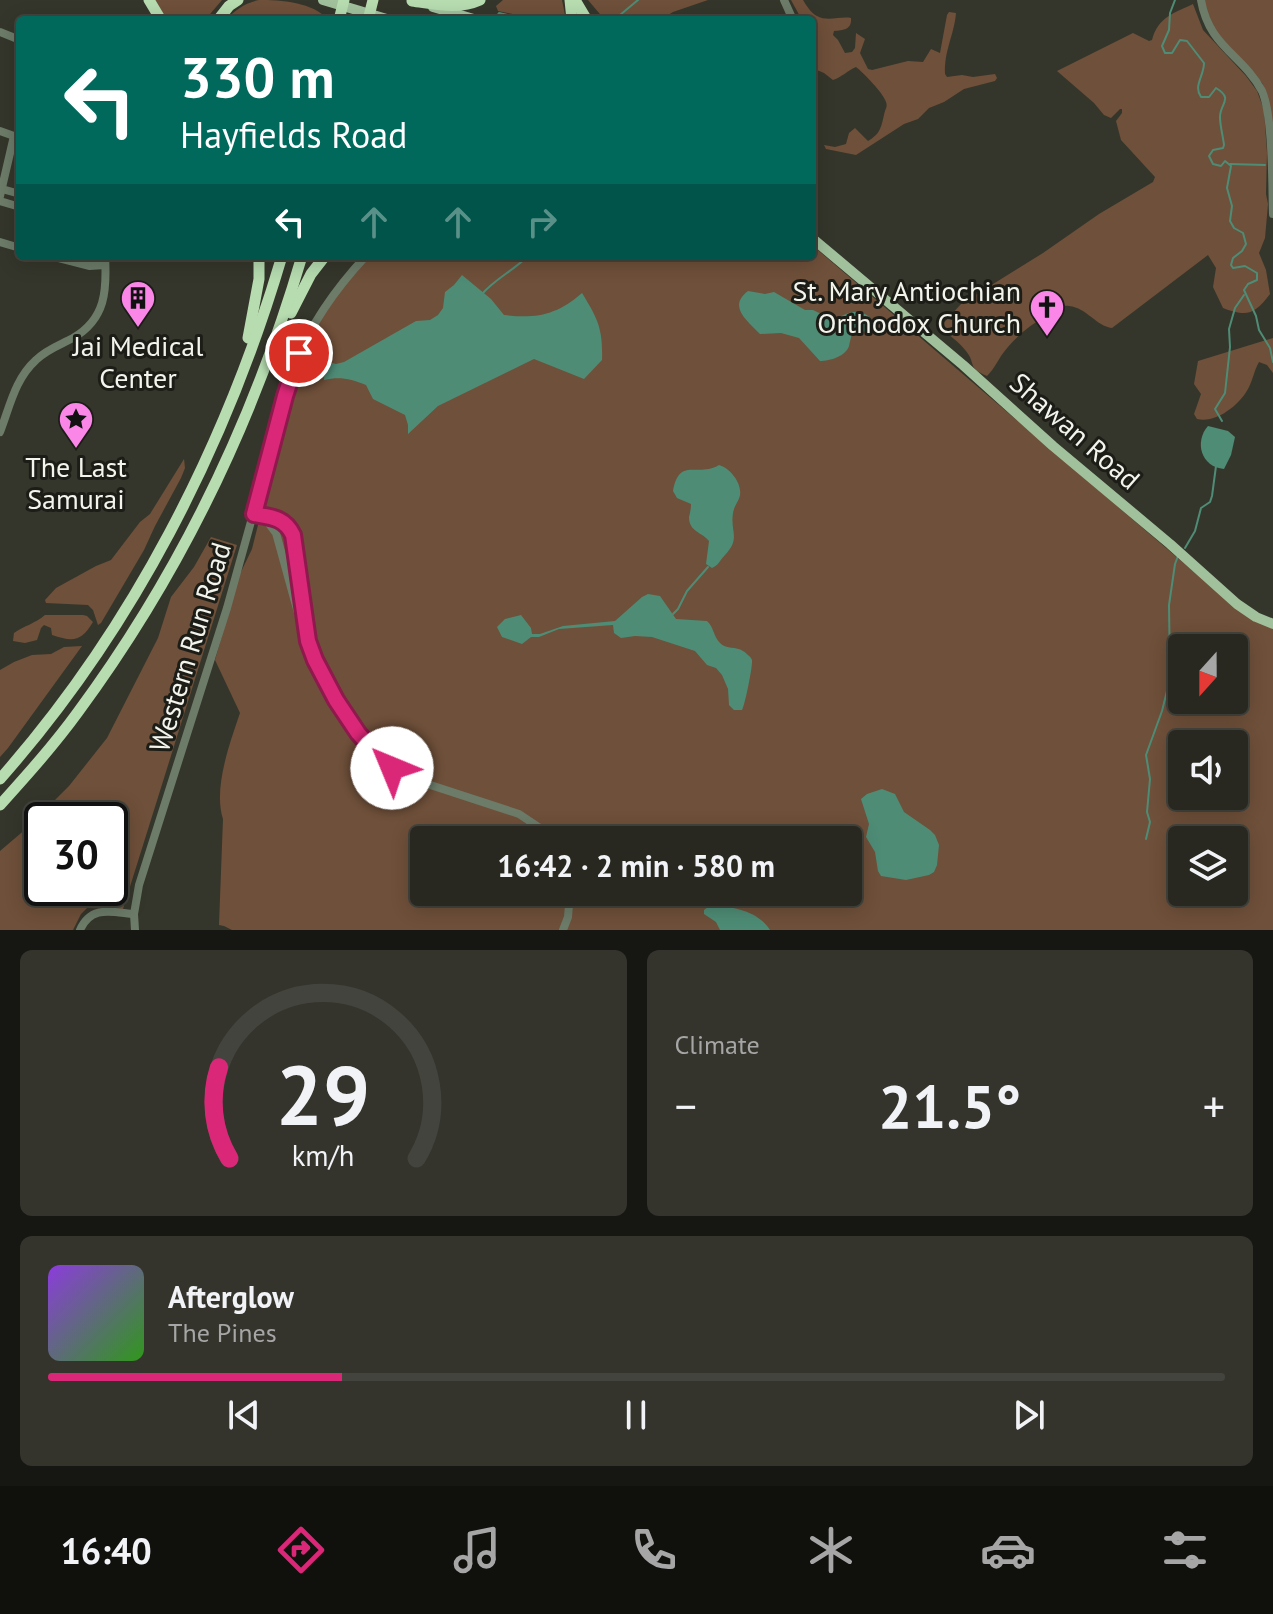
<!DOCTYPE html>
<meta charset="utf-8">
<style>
body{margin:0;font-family:"PT Sans",sans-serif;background:#34342d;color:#f1f3f6;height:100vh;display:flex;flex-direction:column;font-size:30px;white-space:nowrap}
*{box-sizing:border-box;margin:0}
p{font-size:26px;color:#a5a6a5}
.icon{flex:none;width:44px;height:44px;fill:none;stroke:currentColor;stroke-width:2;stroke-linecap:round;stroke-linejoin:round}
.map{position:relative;height:930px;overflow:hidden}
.side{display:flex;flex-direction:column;gap:20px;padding:20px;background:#161612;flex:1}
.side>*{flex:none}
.hud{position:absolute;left:16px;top:16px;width:800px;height:244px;border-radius:8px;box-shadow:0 4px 20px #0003,0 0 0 2px #44443e;background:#00695c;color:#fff;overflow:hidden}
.needle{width:52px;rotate:201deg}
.tools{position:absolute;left:1168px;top:634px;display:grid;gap:16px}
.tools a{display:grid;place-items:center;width:80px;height:80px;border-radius:8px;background:#282820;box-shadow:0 4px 20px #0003,0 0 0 2px #44443e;font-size:40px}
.speed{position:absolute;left:24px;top:802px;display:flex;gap:16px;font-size:40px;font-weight:700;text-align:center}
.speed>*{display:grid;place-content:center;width:104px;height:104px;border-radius:50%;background:#282820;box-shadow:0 4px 20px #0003,0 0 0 2px #44443e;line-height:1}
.speed .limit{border:4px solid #111;border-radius:12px;background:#fff;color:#111}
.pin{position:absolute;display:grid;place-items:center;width:68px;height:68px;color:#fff;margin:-34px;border:4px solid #fff;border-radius:50%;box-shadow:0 2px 8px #0007}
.me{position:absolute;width:88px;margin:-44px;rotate:315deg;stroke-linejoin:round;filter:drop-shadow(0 0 6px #0008)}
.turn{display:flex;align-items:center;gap:28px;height:168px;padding:0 32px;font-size:36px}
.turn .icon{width:104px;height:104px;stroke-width:2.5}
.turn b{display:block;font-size:56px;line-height:68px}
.lanes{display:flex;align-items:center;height:76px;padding:0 32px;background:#0003;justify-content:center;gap:40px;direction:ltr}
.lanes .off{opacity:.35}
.big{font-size:60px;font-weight:700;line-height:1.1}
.side .card{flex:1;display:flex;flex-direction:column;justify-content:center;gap:12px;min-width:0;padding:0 28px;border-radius:12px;background:#34342d}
.side .dial{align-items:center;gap:0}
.dial svg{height:208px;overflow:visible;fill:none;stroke:#44443e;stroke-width:7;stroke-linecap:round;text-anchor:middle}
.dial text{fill:#f1f3f6;stroke:none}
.song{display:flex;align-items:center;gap:24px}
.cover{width:96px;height:96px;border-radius:12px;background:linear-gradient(135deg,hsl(270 70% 55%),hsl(110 70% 35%))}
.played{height:8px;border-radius:4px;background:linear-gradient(90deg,#db2777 25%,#44443e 25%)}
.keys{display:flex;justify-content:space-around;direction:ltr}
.heat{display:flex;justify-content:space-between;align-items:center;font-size:44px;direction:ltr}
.side .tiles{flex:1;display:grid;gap:20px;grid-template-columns:1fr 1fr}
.card:last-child{grid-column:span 2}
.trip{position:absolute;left:410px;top:826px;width:452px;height:80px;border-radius:8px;background:#282820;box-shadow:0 4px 20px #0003,0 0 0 2px #44443e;font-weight:700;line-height:80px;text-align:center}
.tabs{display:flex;height:128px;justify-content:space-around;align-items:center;background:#10100d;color:#a5a6a5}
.tabs .icon{width:56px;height:56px}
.tabs .on{color:#db2777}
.tabs b{font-size:36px;color:#f1f3f6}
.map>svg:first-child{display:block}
.green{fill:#6f503a;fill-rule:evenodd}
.water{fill:#4e8c76}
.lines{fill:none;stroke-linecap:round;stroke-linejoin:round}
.stream{stroke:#4e8c76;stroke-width:2}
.minor{stroke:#6c7c69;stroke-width:8}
.major{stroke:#a1c19c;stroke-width:10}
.highway{stroke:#b6dcb0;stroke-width:11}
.route-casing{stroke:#8e194d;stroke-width:20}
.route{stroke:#db2777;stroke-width:14}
.labels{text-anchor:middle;stroke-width:6;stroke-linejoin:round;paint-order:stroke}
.poi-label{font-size:28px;fill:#f3f4ec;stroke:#1d1d18}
.street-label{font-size:28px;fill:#f3f4ec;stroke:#1d1d18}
</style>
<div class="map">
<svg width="1273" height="930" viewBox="0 0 1273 930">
<rect width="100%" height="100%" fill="#35362b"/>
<!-- green -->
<g class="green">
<polygon points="155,0 222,0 205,20 167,20"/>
<path d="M259,0C280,0 314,2 328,20H226C235,10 245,3 259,0Z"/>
<polygon points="503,0 562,0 565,15 563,20 541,20 498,11 496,6"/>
<polygon points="588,0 708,0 673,12 660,20 605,20"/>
<path d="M791,0H803C806,5 811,13 817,16C827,22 841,16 851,18C852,30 843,30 834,31L833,35L838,40L845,53L852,52L855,48L856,33L865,39L860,53L868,69L872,70L908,61L923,62L931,49L940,53L947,15L949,12L956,13C954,36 944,50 945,74L947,77L962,75L973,77L995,74L997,78L995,81L964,89L944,102L929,108L918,119L904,124L856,155L826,149L824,145L835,147L846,144L849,133L855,128L868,141C880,134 881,128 884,115C885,109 888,107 886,102C884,94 863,72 856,67C847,71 842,77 833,80L824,73L812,68V20H802Z"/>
<polygon points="1204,0 1273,0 1273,141 1266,93 1262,83 1212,27"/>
<path d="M1193,4L1203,30L1246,76L1257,91L1264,110L1267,153L1266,194L1268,204L1265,238L1259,253L1266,270L1270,294C1254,315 1247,317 1223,308L1213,287L1216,268L1208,255L1112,328C1096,326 1087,308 1069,306C1060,304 1055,312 1047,316C1029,325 1013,339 1001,356C996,364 993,370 987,376C967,368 976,363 966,351C959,342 949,335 940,327L961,304L1043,253L1099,214L1153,182L1155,177L1121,140L1116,121L1122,113V109H1120L1111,118L1104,115L1094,103L1057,71L1133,33L1149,41L1152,40C1158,17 1174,13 1193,4Z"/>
<path d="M812,245L1235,607L1273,627V930H232L224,926L219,925L223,819C213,788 230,743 240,713L215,660L239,576L252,549L258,525L260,506L299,359L304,360C307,352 309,343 312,335C323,310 352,276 371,256H812ZM1182,648H1234V700H1182ZM1182,744H1234V796H1182ZM424,840H848V892H424ZM1182,840H1234V892H1182Z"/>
<path d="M1273,338V373L1267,365L1259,362C1254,371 1253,379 1249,387C1241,404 1216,424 1197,419L1194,414L1201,394L1194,384L1198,361Z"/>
<polygon points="184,459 185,468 181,478 155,526 144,550 101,623 98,625 93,610 88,605 46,603 45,600 56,588 96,566 111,560 140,522 150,514"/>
<path d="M211,537L237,545L123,909L87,908L81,914L73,930H0V851L27,828L69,786L107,738L158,638L171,597L194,567ZM42,820H110V888H42Z"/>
<path d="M45,615H83L87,616L93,622C81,642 73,642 52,635L51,628L44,625L41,628L37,640L25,643L13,641L14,633C24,626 36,623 45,615Z"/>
<polygon points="82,646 8,748 0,757 0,670 14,662 32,655 51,654 64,647"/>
</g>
<!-- water -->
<g class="water">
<path d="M462,275L491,299L504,315C536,319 557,315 582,293C598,319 603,329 602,360L584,379L534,359L438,406L408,434V425L405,415L373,399L366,385C351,379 340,376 324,380L325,361L336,364L344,362L416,321L430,320L438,315L443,308L445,292L454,285Z"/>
<path d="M748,291L765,294L774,292L805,310H813L834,320C840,317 846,313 853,312C866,311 878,319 868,332L859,331L852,333C851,337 850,341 849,346C846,356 830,361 820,361L799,338L781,333L760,334C748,321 727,307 748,291Z"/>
<path d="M1208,426L1228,431L1235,437L1231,455L1224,469C1201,467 1194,442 1208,426Z"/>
<path d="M719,465C730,468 742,483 740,495C739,501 734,506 733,513C730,532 741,538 725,555C719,561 719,565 712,568L706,564L709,541C702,532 689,532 689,517C690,513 691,509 691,504L677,498L673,491C679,456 698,478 719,465Z"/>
<path d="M648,594L660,596L676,619L707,621C714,627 713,636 720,643C727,650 736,646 743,651C746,653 751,657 752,660C753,665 745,705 742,710H734L729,705L728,689L722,675L716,668L707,665L695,651L652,637L635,636L621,638L614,633L613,625L559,629L539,637H531L522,644L502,637L497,627L505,619L521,615L531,628L532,634H540L563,626L615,621L642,597Z"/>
<polygon points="882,789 895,794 904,812 930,830 935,835 939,845 937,865 934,872 929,875 906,880 881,876 878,871 875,852 866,837 869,824 861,799 867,794"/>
<path d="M712,904C734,908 757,910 770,930H720L716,922L704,914V910Z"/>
</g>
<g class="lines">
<!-- stream -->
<g class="stream">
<path d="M1175,0L1170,13L1169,30L1162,46L1165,53H1172L1180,40L1187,41L1204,63C1204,76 1193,86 1201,97H1209L1216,88C1234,99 1220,103 1220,117C1220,126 1223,136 1224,145L1223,148L1213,150L1209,156L1213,164L1221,166L1225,161L1231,166L1227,188L1232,206L1230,221L1234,228L1243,233L1246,244L1242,251L1233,258L1231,265L1233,268L1245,266L1257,273V280L1248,284L1244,290L1256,316L1259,330L1270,348L1273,362"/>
<polyline points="497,16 499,13 531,20"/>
<polyline points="614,20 638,0"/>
<polyline points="1230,164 1265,165"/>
<path d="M482,294C495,279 514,270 528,256"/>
<polyline points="303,371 326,371"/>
<polyline points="1222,421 1215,409 1225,393 1230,347 1229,329 1235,308 1244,295"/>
<polyline points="1185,548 1195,531 1201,508 1210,502 1212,496 1216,466"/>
<polyline points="673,614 678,609 687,591 708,567"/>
<polyline points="1146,839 1150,822 1147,812 1150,779 1146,755 1162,711 1168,687 1170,673 1169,605 1175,564 1178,556"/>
</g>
<!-- minor -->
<g class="minor">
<polyline points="784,0 793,20"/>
<path d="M1201,0C1209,47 1242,54 1262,91C1273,116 1272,184 1273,214"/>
<polyline points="0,32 20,40"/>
<polyline points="0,131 14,136"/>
<polyline points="2,189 20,194"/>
<polyline points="0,196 14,136"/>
<polyline points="0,201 20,207"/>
<polyline points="0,242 20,248"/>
<polyline points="50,256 89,266 105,265"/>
<path d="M0,432C10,406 15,379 36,360C47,349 60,345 73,338C106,319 107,290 105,256"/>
<polyline points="254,514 267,521 276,533 298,613 315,660 347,717 368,745 392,768 409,778 519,814 540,828 551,840"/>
<path d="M261,515C277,518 286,521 293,535L306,625"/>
<path d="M80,930C91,905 111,912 134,914"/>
<path d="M135,930L134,914L139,885L227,608L295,363C311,324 337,287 366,256"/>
<polyline points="563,930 568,917 570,892"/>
</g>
<!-- major -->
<g class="major">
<polyline points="323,0 390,20"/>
<polyline points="433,7 477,20"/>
<polyline points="812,238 963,365 1053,446 1170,544 1237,604 1256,617 1273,624"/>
</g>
<!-- highway -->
<g class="highway">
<polyline points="149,0 161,20"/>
<polyline points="570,0 572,20"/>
<polyline points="575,0 587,20"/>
<path d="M412,1C435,4 458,10 480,0"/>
<polyline points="218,20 229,6 238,0"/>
<polyline points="339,20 344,0"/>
<polyline points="368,20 373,0"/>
<polyline points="291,313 311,274 325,256"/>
<polyline points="248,338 259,279 259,256"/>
<path d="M0,779C132,630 226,446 282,256"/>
<path d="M0,805C27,775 54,745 78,712C179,575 254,420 302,256"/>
</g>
</g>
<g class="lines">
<!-- route casing -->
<g class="route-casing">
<path id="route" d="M299,353L285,396L254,514C272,517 285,518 293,535L308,641L315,660L336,700L358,733L380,758L392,768"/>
</g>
<!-- route -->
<use href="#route" class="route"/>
</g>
<!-- icons -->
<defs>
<g id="building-pin" transform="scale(1.8)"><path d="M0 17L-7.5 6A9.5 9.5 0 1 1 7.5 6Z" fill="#fa87e7" stroke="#1d1d18"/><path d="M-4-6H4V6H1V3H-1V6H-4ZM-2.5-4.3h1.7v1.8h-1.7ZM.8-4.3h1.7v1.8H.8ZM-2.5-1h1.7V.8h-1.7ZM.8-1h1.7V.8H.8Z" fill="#111"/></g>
<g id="church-pin" transform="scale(1.8)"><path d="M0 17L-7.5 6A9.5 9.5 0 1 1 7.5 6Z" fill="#fa87e7" stroke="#1d1d18"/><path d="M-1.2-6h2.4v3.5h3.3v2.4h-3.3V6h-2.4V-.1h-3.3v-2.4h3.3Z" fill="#111"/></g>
<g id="sight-pin" transform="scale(1.8)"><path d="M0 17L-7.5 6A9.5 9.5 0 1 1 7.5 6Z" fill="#fa87e7" stroke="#1d1d18"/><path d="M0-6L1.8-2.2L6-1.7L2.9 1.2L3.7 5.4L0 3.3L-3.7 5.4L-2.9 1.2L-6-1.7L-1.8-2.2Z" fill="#111"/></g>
</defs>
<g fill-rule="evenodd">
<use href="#building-pin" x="138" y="298"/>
<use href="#church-pin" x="1047" y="307"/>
<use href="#sight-pin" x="76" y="419"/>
</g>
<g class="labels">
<!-- poi labels -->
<g class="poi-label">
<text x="1021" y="301" text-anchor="end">St. Mary Antiochian<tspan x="1021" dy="32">Orthodox Church</tspan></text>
<text x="138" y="356">Jai Medical<tspan x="138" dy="32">Center</tspan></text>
<text x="76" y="477">The Last<tspan x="76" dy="32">Samurai</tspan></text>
</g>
<!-- street labels -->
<g class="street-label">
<text transform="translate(1075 431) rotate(41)" y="10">Shawan Road</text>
<text transform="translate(190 647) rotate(-73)" y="10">Western Run Road</text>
</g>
</g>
</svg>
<div class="tools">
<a><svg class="needle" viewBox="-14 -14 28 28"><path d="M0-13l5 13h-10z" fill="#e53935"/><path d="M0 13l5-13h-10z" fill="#a5a6a5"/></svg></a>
<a><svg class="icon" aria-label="sound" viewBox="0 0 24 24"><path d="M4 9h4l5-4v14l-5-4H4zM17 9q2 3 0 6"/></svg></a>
<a><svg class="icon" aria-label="layers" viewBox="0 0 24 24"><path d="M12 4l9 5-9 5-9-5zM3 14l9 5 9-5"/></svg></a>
</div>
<div class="speed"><div class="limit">30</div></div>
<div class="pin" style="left:299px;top:353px;background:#d93025"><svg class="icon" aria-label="arrive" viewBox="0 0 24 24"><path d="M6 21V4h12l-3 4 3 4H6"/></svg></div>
<svg class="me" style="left:392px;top:768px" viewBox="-20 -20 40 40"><circle r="19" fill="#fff"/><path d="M0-13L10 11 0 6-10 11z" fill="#db2777"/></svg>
<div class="trip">16:42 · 2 min · 580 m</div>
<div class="hud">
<div class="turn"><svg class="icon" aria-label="left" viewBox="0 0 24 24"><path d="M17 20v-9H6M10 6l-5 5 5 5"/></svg><div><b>330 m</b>Hayfields Road</div></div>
<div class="lanes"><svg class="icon" aria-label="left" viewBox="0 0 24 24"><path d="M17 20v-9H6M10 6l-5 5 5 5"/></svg><svg class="icon off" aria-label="ahead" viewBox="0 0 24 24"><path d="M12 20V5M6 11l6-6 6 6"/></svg><svg class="icon off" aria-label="ahead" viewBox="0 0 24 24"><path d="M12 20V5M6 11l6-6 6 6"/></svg><svg class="icon off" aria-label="right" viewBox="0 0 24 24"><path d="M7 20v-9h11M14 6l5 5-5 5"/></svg></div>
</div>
</div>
<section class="side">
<div class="tiles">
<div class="card dial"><svg viewBox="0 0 100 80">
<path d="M14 69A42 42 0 1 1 86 69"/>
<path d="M14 69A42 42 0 0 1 10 34" stroke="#db2777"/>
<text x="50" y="56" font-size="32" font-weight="700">29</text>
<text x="50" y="72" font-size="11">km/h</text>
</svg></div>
<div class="card"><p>Climate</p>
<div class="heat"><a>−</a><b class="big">21.5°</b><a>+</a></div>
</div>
<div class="card">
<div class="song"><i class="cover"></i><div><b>Afterglow</b><p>The Pines</p></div></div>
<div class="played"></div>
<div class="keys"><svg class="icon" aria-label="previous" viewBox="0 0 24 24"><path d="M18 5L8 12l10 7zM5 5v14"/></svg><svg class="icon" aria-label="pause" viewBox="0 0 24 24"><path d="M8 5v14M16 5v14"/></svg><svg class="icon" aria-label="next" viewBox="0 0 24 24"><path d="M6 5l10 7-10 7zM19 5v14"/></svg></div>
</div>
</div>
</section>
<nav class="tabs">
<b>16:40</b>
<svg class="icon on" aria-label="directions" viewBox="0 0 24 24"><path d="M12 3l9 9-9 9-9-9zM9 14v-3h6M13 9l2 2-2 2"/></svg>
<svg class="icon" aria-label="music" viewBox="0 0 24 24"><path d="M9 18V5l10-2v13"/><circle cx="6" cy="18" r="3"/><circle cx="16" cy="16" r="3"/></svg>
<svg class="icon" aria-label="phone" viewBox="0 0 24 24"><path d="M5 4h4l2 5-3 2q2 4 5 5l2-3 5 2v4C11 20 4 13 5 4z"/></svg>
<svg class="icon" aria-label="climate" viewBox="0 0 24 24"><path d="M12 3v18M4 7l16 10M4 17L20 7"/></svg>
<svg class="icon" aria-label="car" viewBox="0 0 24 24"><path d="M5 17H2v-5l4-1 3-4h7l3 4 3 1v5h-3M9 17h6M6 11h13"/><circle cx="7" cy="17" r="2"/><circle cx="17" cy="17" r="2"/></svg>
<svg class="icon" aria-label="filters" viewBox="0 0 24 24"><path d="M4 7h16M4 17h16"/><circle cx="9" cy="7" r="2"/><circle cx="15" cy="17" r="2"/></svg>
</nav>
